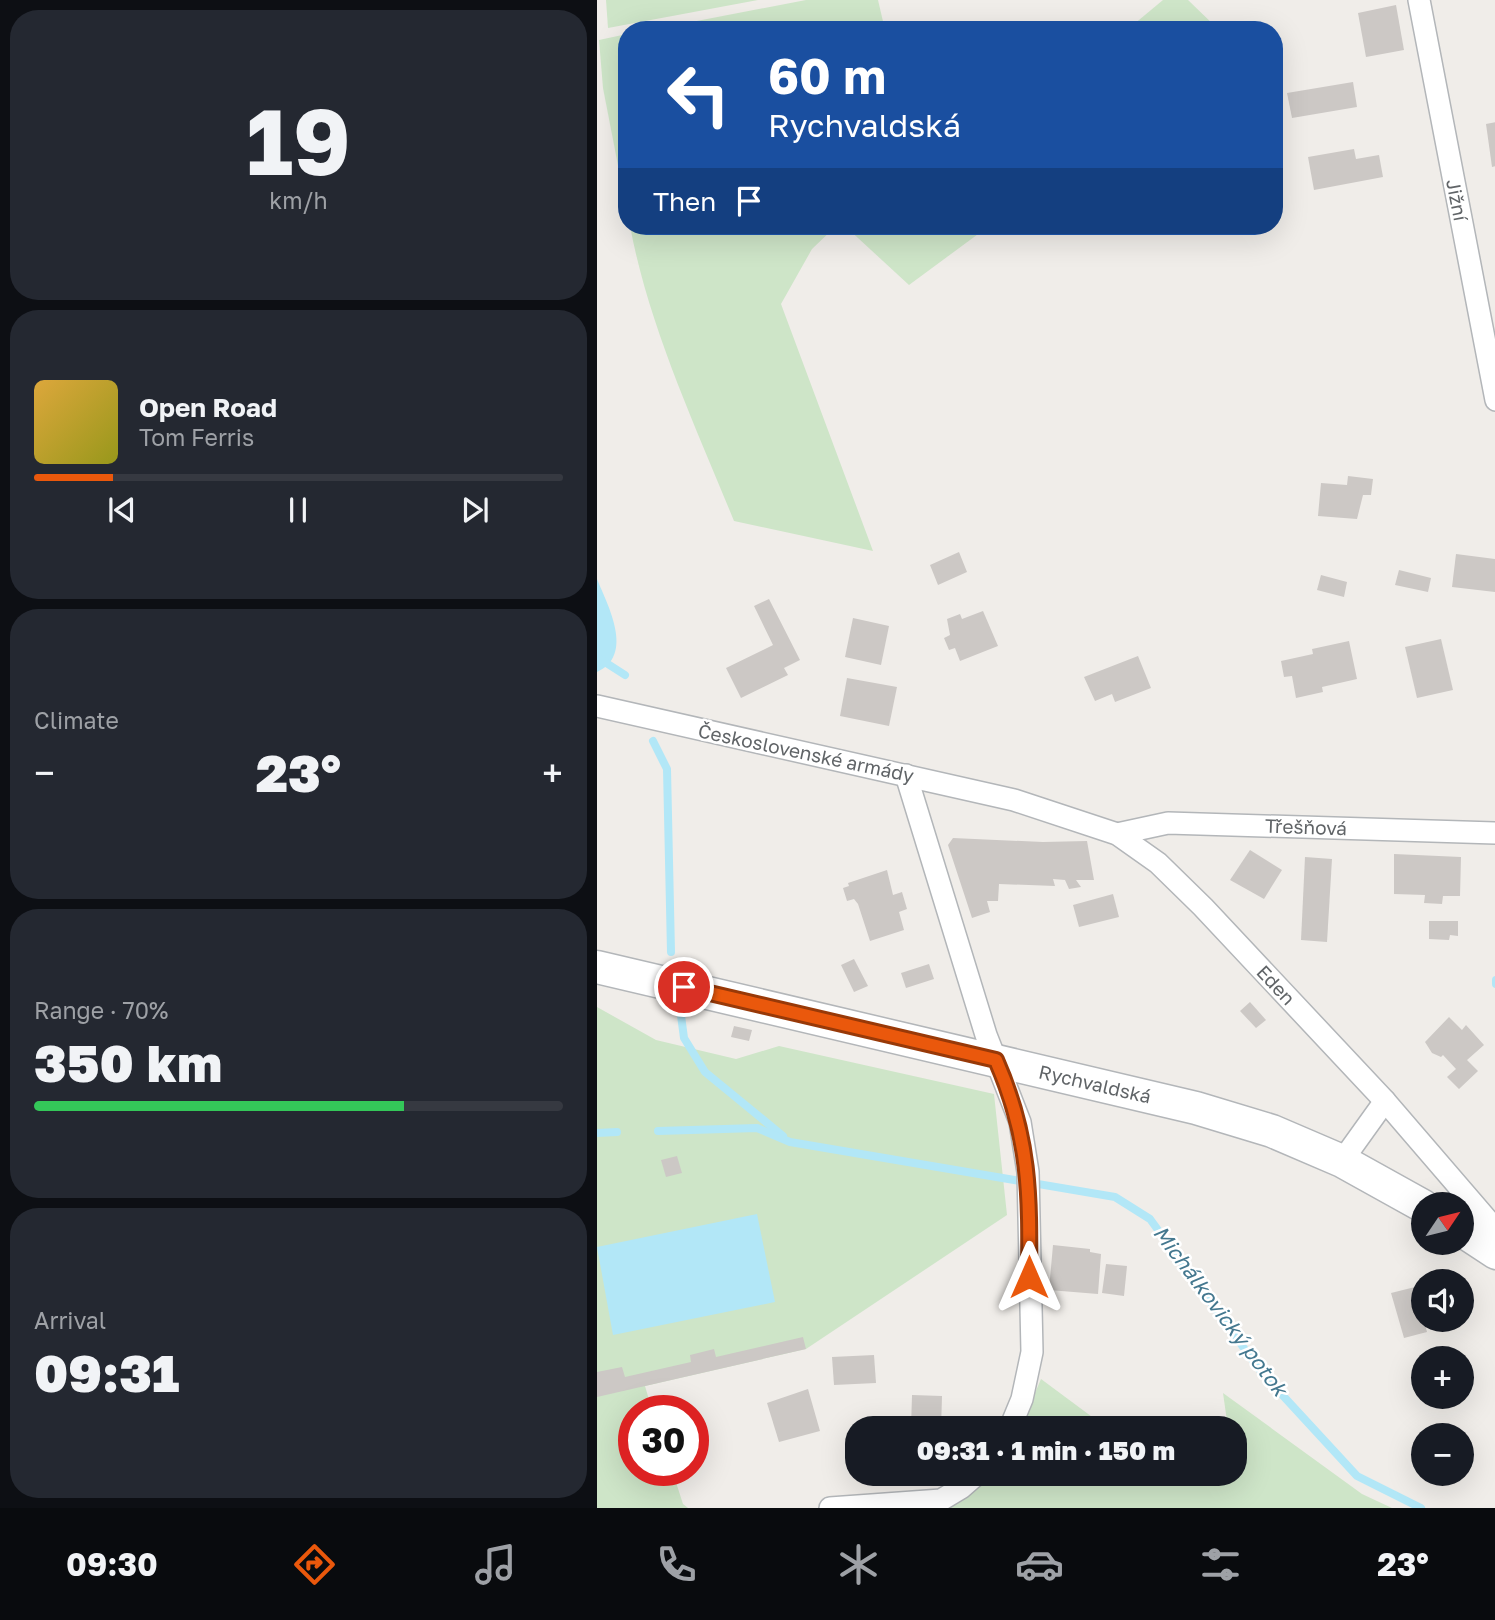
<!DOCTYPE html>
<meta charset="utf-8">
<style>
body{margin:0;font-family:"Golos Text",sans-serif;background:#242831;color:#f1f3f6;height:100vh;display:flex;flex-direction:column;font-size:26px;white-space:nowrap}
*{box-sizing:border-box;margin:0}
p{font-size:23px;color:#9ea1a6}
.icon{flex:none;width:38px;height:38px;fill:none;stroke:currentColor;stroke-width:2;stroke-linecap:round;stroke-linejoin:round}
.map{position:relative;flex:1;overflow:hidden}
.side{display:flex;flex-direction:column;gap:10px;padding:10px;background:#0d0f14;width:597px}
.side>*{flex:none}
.banner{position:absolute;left:21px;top:21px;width:665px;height:214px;border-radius:28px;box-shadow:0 7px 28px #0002;background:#1a4fa0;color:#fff;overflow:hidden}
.needle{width:46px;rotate:55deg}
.controls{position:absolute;left:814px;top:1192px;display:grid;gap:14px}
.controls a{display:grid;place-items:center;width:63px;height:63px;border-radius:50%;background:#171b24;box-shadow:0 7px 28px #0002;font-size:35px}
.speed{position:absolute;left:21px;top:1395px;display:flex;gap:14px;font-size:35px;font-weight:700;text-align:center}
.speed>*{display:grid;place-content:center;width:91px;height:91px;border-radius:50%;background:#171b24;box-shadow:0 7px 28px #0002;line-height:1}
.speed .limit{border:10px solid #d22;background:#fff;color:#111}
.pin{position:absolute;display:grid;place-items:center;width:60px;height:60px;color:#fff;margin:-30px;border:4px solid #fff;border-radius:50%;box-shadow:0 2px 7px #0007}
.me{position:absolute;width:77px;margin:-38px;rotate:0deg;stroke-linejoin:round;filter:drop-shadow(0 0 5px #0008)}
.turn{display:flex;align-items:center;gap:24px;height:147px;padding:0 35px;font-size:32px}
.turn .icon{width:91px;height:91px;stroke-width:2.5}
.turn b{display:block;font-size:49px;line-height:60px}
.then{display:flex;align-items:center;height:66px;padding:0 35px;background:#0003;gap:14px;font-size:26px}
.big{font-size:52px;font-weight:800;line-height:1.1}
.side .card{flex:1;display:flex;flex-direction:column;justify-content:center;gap:10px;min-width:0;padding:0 24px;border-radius:28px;background:#242831}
.side .dial{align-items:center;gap:0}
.dial b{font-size:91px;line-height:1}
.song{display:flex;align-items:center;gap:21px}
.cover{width:84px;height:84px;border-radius:10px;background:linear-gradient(135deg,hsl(40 70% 55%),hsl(60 70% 35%))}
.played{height:7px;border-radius:4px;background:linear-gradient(90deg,#ea580c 15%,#363941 15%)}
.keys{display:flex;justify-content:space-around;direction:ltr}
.heat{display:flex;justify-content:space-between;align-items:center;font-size:38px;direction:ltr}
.charge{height:10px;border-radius:5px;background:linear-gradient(90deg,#34c759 70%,#363941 0)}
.trip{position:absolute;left:248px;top:1416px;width:402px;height:70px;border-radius:28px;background:#171b24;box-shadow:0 7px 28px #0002;font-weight:800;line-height:70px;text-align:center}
.menu{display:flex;height:112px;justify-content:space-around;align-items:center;background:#090b0e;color:#9ea1a6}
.menu .icon{width:49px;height:49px}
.menu .on{color:#ea580c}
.menu b{font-size:32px;color:#f1f3f6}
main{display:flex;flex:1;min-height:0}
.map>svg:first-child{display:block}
.green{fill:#cee5c8}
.water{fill:#b2e7f7}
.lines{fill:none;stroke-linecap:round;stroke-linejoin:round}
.stream{stroke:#b2e7f7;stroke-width:8}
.building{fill:#ccc8c5}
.street-casing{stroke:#b3b6b9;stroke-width:24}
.secondary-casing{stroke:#b3b6b9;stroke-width:35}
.street{stroke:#fff;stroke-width:21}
.secondary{stroke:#fff;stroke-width:32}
.route-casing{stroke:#983908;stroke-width:18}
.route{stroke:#ea580c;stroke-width:12}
.labels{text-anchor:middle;stroke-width:5;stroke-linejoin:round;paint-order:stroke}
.street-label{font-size:19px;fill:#606467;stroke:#fff}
.water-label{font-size:21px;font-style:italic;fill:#44788f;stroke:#fff}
</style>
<main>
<section class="side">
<div class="card dial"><b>19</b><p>km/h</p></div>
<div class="card">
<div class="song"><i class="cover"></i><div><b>Open Road</b><p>Tom Ferris</p></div></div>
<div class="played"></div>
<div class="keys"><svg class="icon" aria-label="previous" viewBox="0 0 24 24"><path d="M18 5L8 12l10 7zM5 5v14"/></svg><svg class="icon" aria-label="pause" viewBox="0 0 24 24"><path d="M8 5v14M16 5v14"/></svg><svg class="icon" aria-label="next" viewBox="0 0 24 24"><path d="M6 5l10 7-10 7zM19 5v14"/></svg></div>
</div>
<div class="card"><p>Climate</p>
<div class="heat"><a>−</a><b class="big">23°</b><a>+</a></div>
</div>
<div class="card"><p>Range · 70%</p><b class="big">350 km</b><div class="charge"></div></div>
<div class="card"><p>Arrival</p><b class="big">09:31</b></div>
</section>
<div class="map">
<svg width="899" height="1508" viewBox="0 0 899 1508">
<rect width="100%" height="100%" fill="#f0ede9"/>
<!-- green -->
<g class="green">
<polygon points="9,0 161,0 11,28"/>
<polygon points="209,0 281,0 288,30 53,30"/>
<polygon points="566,0 591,0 622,30 530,30"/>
<polygon points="30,34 30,212 6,88 2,40"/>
<path d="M33,226H239L215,249L184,304L276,551L137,521C98,425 52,327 33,226Z"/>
<polygon points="248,226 392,226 312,285"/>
<polygon points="0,1007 59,1040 139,1059 182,1046 397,1094 410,1215 209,1349 48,1386 55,1410 37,1410 37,1470 75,1470 86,1504 91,1508 0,1508"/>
<polygon points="444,1379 510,1428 423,1428"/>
<polygon points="626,1393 765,1494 795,1508 307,1508 354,1507 396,1474 639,1474 639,1428 631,1428"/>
</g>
<!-- water -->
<g class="water">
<path d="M0,579C11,606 38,655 0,672Z"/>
<polygon points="160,1214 178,1302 16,1335 0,1247"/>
</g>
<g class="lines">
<!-- stream -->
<g class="stream">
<polyline points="0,657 28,675"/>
<polyline points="56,741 70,769 74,952"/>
<polyline points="899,980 899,984"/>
<polyline points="83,1008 87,1038 108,1072 186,1136"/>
<polyline points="61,1131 160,1128 193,1142 518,1197 553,1219 665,1373 760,1476 824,1508"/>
<polyline points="0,1133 20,1132"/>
</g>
</g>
<!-- building -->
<g class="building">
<polygon points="799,5 807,50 769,57 761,13"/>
<polygon points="756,82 760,107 695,118 690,93"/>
<polygon points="899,122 899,166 895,167 889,124"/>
<polygon points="757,149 759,159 782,155 786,177 717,190 711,157"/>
<polygon points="751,476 776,479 774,495 766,495 760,519 721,516 724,483 750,485"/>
<polygon points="362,552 370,572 341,585 333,565"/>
<polygon points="859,554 899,559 899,592 855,587"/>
<polygon points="802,570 834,578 831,592 798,585"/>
<polygon points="724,575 750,582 747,597 720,590"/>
<polygon points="172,599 203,660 187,668 191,675 144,698 129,668 176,645 157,606"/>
<polygon points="386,611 401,646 363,661 358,648 352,650 347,638 353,635 350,619 363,614 365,619"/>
<polygon points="256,618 292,626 284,665 248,657"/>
<polygon points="844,639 856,690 820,698 808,647"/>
<polygon points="752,641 760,679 725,687 726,692 699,698 695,676 687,677 684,661 716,654 715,649"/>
<polygon points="541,656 554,688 518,702 515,694 498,701 487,677"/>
<polygon points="250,678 300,687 292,726 243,716"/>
<polygon points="356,838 446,842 490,841 497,880 479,880 484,887 472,889 468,880 456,879 458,886 402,884 401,901 390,901 393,912 375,918 351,845"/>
<polygon points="653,850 685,870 667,899 633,880"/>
<polygon points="797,854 864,857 863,896 846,896 845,904 827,903 828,895 797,894"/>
<polygon points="708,857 735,859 730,942 704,940"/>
<polygon points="290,870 296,895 305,892 310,909 302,912 307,930 273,941 261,904 257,899 250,901 246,888 252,886 251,883"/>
<polygon points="516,894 522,917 482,927 476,905"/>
<polygon points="832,921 861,921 861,936 853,935 852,940 832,939"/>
<polygon points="257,959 271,986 257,992 244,965"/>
<polygon points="332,964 337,979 309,988 304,973"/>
<polygon points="653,1002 669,1020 659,1028 643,1011"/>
<polygon points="852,1017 865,1030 869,1025 887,1045 870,1060 881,1071 862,1089 850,1077 859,1069 846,1055 844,1057 835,1053 828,1042"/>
<polygon points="137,1026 155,1030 152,1041 134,1037"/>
<polygon points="80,1156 85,1173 69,1177 64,1160"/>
<polygon points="456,1245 493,1249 493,1252 504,1254 501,1294 452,1290"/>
<polygon points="509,1264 530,1266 527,1296 505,1293"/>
<polygon points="818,1287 830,1332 807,1338 794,1293"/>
<polygon points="206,1337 209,1349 0,1397 0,1372 25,1367 28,1377 94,1362 93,1355 117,1349 119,1357"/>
<polygon points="277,1355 279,1383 237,1385 235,1357"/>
<polygon points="211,1389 223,1431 182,1442 170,1403"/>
<polygon points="315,1395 345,1396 344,1428 314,1428"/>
<polygon points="266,1474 285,1474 267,1479"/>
</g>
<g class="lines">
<!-- street casing -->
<g class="street-casing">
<g id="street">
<polyline points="822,0 899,400"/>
<polyline points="0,706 417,800 520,834 561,863 606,907 788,1101 899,1230"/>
<polyline points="309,775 389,1035 423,1122 431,1172 435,1352 425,1399 413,1428"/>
<polyline points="520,834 571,823 899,833"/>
<polyline points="745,1161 788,1101"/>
<polyline points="233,1508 344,1500 364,1488 380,1474"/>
</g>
</g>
<!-- secondary casing -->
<g class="secondary-casing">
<g id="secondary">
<polyline points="0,967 599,1108 675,1131 745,1161 826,1206"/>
<polyline points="864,1230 899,1253"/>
</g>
</g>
<!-- street -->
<use href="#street" class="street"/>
<!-- secondary -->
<use href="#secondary" class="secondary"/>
</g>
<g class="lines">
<!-- route casing -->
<g class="route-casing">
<path id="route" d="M87,987L399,1060C433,1137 433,1195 432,1277"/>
</g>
<!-- route -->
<use href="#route" class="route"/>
</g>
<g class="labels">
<!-- street labels -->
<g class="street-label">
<text transform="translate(860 200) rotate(79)" y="7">Jižní</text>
<text transform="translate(209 753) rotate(12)" y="7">Československé armády</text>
<text transform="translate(709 827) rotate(2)" y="7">Třešňová</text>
<text transform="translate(679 985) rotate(47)" y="7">Eden</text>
<text transform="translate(498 1084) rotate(13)" y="7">Rychvaldská</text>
</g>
<!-- water labels -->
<g class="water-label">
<text transform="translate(623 1311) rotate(53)" y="7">Michálkovický potok</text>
</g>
</g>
</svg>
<div class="controls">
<a><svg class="needle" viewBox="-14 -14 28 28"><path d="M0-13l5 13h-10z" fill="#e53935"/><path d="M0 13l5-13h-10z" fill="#9ea1a6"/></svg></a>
<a><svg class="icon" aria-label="sound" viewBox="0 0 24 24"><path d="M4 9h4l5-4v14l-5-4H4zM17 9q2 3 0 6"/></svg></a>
<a>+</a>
<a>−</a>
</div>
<div class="speed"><div class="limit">30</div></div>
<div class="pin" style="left:87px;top:987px;background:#d93025"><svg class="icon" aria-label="arrive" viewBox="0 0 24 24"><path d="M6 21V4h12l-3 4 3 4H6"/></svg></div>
<svg class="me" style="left:432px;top:1277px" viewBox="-20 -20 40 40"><path d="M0-17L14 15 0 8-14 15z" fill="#ea580c" stroke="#fff" stroke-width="4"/></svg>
<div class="trip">09:31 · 1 min · 150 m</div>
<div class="banner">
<div class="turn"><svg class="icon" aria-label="left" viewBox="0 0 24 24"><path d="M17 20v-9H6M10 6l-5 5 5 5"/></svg><div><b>60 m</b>Rychvaldská</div></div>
<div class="then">Then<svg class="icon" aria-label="arrive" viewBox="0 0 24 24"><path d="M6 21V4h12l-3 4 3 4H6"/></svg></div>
</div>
</div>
</main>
<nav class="menu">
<b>09:30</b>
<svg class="icon on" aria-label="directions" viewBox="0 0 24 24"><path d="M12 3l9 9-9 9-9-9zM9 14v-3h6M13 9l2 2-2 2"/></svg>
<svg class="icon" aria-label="music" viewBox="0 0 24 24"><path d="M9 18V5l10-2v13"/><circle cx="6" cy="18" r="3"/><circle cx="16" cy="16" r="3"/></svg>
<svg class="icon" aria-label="phone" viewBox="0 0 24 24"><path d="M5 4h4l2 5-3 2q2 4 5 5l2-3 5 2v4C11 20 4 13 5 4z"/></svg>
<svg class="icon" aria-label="climate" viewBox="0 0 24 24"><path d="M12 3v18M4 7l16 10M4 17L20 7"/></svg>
<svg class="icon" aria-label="car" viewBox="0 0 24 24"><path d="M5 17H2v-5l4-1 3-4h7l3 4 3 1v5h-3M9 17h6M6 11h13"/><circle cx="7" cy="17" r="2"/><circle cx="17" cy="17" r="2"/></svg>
<svg class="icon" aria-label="filters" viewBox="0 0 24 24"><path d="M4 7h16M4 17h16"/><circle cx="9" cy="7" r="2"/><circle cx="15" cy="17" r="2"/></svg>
<b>23°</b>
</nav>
